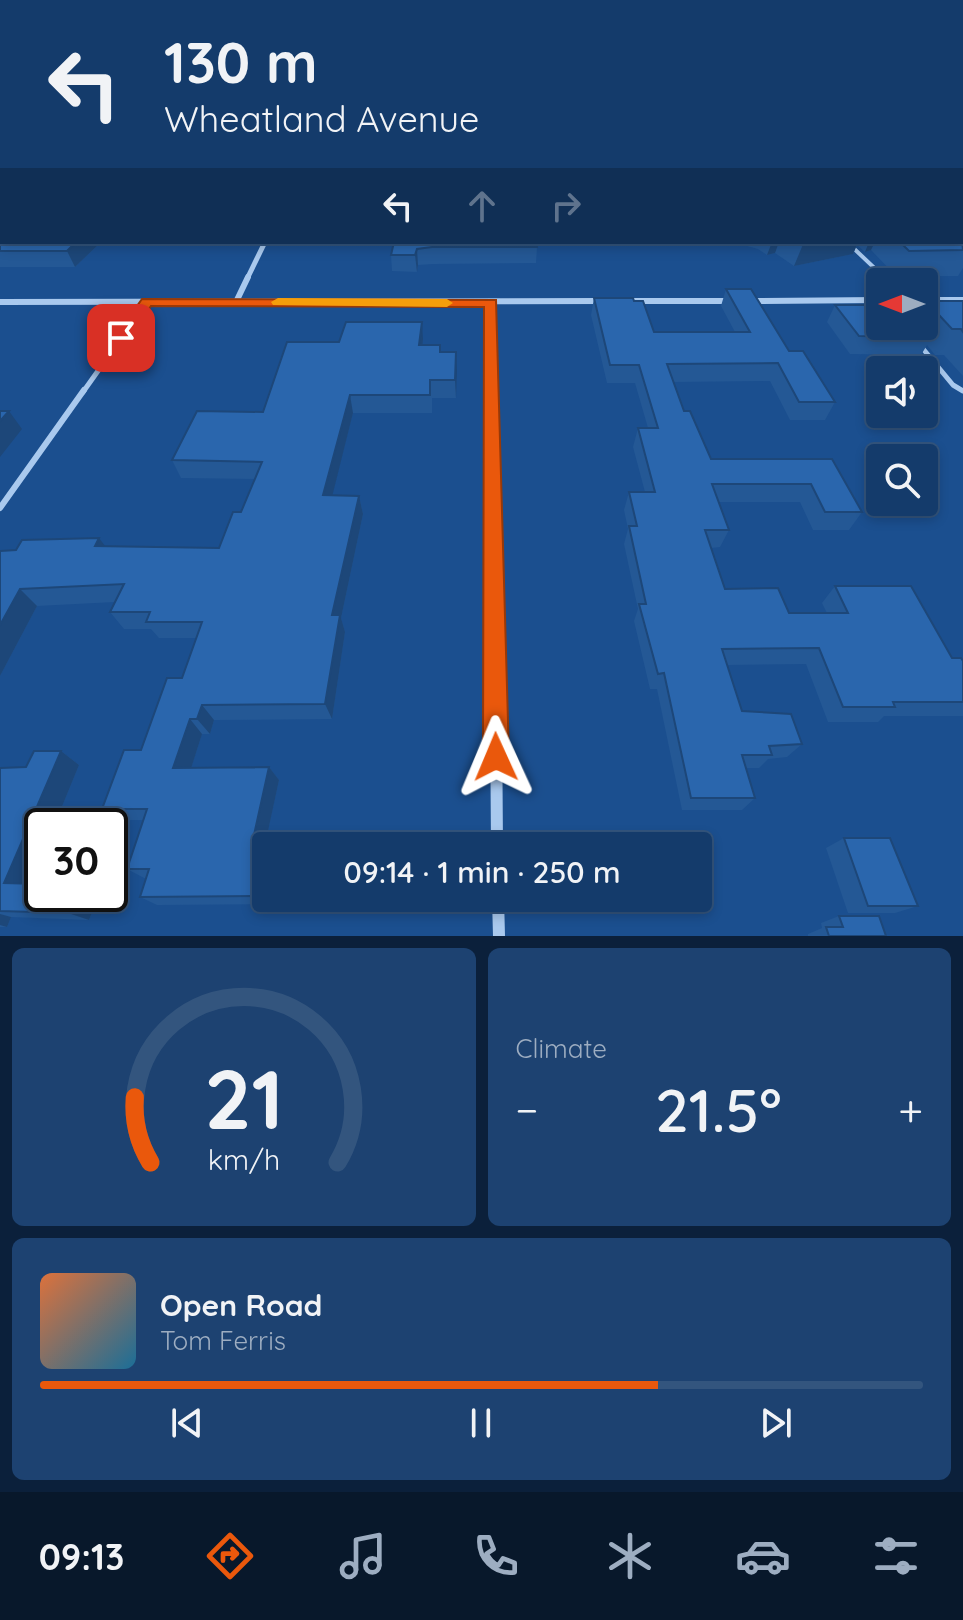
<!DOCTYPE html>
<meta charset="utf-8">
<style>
body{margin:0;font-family:Quicksand,sans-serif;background:#1d4271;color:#f1f3f6;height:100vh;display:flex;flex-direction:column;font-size:30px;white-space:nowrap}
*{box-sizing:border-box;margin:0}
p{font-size:26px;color:#9dadc1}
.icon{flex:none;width:44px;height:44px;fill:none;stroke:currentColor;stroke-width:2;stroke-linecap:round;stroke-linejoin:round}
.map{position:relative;height:936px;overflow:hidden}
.drawer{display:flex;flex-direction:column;gap:12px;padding:12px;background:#0b203b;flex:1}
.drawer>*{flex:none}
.guide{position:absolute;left:0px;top:0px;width:964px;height:244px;box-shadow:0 4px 12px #0003,0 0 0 2px #33557e;background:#143b6b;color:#f1f3f6;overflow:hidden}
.needle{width:52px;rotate:270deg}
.fabs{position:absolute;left:866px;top:268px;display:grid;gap:16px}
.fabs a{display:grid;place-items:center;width:72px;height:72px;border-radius:8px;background:#143b6b;box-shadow:0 4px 12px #0003,0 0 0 2px #33557e;font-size:40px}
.speed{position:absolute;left:24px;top:808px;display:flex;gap:16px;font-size:40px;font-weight:700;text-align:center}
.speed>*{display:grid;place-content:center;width:104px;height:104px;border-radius:50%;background:#143b6b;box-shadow:0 4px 12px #0003,0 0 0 2px #33557e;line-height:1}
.speed .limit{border:4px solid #111;border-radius:12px;background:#fff;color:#111}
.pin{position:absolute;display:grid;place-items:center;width:68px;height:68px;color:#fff;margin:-34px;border-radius:16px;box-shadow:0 4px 12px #0006}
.me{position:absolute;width:88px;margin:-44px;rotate:359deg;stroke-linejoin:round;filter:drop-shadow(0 0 6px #0008)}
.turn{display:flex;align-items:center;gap:28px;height:168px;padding:0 32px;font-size:36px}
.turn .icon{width:104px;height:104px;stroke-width:2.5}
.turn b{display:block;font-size:56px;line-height:68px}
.lanes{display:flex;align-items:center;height:76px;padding:0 32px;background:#0003;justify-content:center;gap:40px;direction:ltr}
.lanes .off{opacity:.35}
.big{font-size:60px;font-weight:600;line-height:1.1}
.drawer .tile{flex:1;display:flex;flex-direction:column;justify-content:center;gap:12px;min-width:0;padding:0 28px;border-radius:12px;background:#1d4271}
.drawer .dial{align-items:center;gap:0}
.dial svg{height:208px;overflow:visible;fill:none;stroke:#33557e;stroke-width:7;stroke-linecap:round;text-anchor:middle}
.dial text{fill:#f1f3f6;stroke:none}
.song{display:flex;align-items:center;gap:24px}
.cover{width:96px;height:96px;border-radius:12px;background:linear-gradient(135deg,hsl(20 70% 55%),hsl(200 70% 35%))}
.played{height:8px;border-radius:4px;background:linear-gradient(90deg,#ea580c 70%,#33557e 70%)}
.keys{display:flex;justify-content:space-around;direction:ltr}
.heat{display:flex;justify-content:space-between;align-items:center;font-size:44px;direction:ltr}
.drawer .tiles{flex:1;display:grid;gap:12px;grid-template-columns:1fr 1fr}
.tile:last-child{grid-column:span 2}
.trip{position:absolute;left:252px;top:832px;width:460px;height:80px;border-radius:8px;background:#143b6b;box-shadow:0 4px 12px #0003,0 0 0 2px #33557e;font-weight:600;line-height:80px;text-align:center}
.dock{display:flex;height:128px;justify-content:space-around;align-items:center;background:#08182b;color:#9dadc1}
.dock .icon{width:56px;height:56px}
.dock .active{color:#ea580c}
.dock b{font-size:36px;color:#f1f3f6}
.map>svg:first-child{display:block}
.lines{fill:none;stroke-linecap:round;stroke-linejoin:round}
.service-far2{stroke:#a9c9ee;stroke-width:4}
.service-far1{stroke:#a9c9ee;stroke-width:5}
.service{stroke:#a9c9ee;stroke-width:6}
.minor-far4{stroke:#a9c9ee;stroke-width:5}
.minor-far3{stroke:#a9c9ee;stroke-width:6}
.minor-far2{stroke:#a9c9ee;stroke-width:8}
.minor-far1{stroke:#a9c9ee;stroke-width:10}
.minor{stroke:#a9c9ee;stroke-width:12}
.primary{fill:#f0f6ff;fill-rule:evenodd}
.wall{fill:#245895}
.shaded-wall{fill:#1d4779}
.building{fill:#2a66ad;stroke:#1d4779;stroke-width:2}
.route{fill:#ea580c;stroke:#983908;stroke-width:2}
.slow{fill:#f59e0b}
</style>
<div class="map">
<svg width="963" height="936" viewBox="0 0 963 936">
<rect width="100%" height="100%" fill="#1b4f8f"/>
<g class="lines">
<!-- service-far2 -->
<polyline class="service-far2" points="847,242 886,279"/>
<!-- service-far1 -->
<g class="service-far1">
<polyline points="884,277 889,282"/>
<polyline points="919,344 953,385 963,391"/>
<polyline points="83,392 147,302"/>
</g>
<!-- service -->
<polyline class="service" points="0,508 84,390"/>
<!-- minor-far4 -->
<polyline class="minor-far4" points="247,279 265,242"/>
<!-- minor-far3 -->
<g class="minor-far3">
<polyline points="924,300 963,300"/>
<polyline points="625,301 731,301"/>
<polyline points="749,301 880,300"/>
<polyline points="0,302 603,301"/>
<polyline points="236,302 248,277"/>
<polyline points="491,303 492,392"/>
</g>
<!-- minor-far2 -->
<polyline class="minor-far2" points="492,390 494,534"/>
<!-- minor-far1 -->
<polyline class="minor-far1" points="494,532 496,712"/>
<!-- minor -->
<g class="minor">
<polyline points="496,710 497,846"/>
<polyline points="498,898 499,936"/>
</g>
<!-- primary -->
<polygon class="primary" points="962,210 963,211 963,219 962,218"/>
</g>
<!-- wall -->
<g class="wall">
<rect x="0" y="117" width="2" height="46"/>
<polygon points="0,207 2,242 101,242 75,267 0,267"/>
<polygon points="963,241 963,268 958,276 896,276 871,250 865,252 857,245 853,254 794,266 775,253 767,255 758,249 733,242"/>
<polygon points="316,242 536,242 537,247 536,263 433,264 418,265 417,272 392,271 391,255 393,246 317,246"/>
<polygon points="726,289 789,351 835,402 825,420 790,420 770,381 673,382 684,411 711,459 832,459 862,512 849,530 813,530 800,502 718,502 729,530 720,547 711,548 725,589 789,613 827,613 822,603 835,586 952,658 963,661 963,716 884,716 878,722 828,722 806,664 727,665 742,711 802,744 787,757 768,759 759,768 746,768 755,798 742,810 682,810 657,689 650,689 634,621 638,609 624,544 628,529 624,510 629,492 645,492 633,447 638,428 648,428 635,383 607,383 591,315 594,298 634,301 654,332 735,332 721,306"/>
<polygon points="926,301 963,301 963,376 944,355 935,355 927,345 921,355 850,354 827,322 835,305 880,326 924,326 924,304"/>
<polygon points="423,339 422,345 440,352 456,352 456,398 432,398 432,413 353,413 332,495 359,496 363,514 341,618 345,632 332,719 214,720 210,734 202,734 191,768 269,767 279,780 267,835 301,834 309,844 266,846 266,898 302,898 301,904 157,905 140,897 146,879 127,869 143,820 119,820 102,809 141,750 182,678 196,638 159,638 151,629 124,629 110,612 115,602 37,606 0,676 0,551 106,546 219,548 241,512 255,479 181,478 172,460 263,412 339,342"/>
<polygon points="61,751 79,765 54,826 42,826 42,857 31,884 42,894 99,894 89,920 11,917 7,927 0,927 0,768 26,767"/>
<polygon points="844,838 918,906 895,913 848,913 826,848"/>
<polygon points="839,916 886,936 808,936 808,934 822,928 821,923"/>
</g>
<!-- shaded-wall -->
<g class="shaded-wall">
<polygon points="76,242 101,242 75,267 67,251"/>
<polygon points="772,242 779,242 775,253 767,255"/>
<polygon points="804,242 858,242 853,254 794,266"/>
<polygon points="869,242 875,242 871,250 865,252"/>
<polygon points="417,249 418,265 417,272 415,255"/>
<polygon points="422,322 423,339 421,363 419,345"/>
<polygon points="456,352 457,370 456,398 455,380"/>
<polygon points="350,395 353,413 328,513 323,495"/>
<polygon points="9,411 22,429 0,457 0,421"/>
<polygon points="359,496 363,514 341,618 345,632 332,719 325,704 332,615"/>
<polygon points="99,538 112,555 95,546"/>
<polygon points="20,589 37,606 0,676 0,625"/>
<polygon points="202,705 214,720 210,734 197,719"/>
<polygon points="190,719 202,734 187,781 173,768"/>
<polygon points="61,751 79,765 54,826 42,826 42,857 28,892 4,883"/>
<polygon points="269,767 279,780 265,845 254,835"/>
<polygon points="301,834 309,844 309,846 299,846"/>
<polygon points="75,894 99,894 89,920 68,913"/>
<polygon points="294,898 302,898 301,904"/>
<polygon points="0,914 11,917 7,927 0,925"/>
</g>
<!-- building -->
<g class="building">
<rect x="0" y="117" width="2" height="32"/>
<polygon points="0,207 2,207 2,242 76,242 67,251 0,251"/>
<polygon points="962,241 963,250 909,251 900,242 962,242"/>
<polygon points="394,242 536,242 537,247 432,247 417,249 415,255 391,255"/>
<polygon points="726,289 751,289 789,351 803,351 835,402 799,402 778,363 667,364 684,411 690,411 711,459 832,459 862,512 825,512 811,484 712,484 729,530 705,530 725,589 778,588 789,613 848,613 835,586 911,586 952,658 961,658 963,661 963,702 893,702 895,707 843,707 819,648 722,649 742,711 791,714 802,744 769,746 772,755 742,755 755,798 691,798 664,673 658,674 639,604 646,604 629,526 637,526 629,492 655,492 638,428 658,428 639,365 610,365 594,298 633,298 634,301 643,301 654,332 750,332"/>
<polygon points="926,301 963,301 963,332 961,329 952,329"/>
<polygon points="835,305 877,305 880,309 880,326 923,326 932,337 859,336"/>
<polygon points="346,322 422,322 419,345 440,345 440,352 456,352 455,380 430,380 430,395 350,395 323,495 359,496 332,615 340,615 325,704 202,705 197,719 190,719 173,768 269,767 254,835 301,834 299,846 266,846 266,896 140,897 149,869 127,869 147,809 102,809 124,750 141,750 167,678 182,678 202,622 146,622 150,612 110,612 124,584 20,589 0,625 0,551 16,550 22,540 99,538 95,546 219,548 233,512 241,512 262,462 172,460 197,411 263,412 287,342 339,342"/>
<polygon points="0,411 9,411 0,421"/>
<polygon points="34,751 61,751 4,883 42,884 42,894 75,894 68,913 0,911 0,768 26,767"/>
<polygon points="844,838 890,838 918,906 868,906"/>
<polygon points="839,916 879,916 886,936 829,936 826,927 843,927"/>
</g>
<!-- sky -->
<linearGradient id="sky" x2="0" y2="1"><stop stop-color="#0f2b4f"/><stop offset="0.47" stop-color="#39639b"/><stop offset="1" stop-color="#39639b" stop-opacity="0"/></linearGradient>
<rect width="963" height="248" fill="url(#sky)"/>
<!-- route -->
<polygon class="route" points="142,299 496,300 509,757 505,766 496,770 487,766 483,757 484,307 151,306 127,341 116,341 114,338"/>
<!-- slow -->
<polygon class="slow" points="278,298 447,299 453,303 447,307 273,305 271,302"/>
</svg>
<div class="fabs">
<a><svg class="needle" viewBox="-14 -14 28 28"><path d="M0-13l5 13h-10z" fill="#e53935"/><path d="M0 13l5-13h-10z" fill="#9dadc1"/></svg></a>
<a><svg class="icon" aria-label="sound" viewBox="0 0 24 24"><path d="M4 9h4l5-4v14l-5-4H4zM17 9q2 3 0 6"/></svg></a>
<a><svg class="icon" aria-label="search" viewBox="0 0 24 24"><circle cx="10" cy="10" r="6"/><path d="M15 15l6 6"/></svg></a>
</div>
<div class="speed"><div class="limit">30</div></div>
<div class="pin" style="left:121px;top:338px;background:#d93025"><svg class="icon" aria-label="arrive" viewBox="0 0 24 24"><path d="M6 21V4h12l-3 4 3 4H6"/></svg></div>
<svg class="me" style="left:496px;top:757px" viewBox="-20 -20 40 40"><path d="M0-17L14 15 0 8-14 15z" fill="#ea580c" stroke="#fff" stroke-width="4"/></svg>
<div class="trip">09:14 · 1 min · 250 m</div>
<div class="guide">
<div class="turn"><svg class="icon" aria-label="left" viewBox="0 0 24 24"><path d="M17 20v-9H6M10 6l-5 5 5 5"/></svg><div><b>130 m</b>Wheatland Avenue</div></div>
<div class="lanes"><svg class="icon" aria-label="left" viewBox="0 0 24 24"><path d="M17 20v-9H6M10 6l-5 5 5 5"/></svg><svg class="icon off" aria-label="ahead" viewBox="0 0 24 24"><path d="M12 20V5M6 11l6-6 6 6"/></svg><svg class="icon off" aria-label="right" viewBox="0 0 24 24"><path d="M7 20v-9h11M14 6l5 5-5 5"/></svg></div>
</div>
</div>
<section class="drawer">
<div class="tiles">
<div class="tile dial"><svg viewBox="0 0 100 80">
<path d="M14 69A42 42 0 1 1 86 69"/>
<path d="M14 69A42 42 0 0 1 8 44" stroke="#ea580c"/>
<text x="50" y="56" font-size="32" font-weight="700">21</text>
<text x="50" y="72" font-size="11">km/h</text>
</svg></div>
<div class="tile"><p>Climate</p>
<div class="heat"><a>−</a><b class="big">21.5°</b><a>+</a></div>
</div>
<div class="tile">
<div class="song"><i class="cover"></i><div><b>Open Road</b><p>Tom Ferris</p></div></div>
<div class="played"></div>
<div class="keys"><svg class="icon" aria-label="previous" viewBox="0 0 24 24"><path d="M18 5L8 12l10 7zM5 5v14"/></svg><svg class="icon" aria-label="pause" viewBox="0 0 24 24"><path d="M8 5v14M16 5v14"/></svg><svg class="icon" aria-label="next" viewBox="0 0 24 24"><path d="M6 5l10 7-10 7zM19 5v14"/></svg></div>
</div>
</div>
</section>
<nav class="dock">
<b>09:13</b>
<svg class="icon active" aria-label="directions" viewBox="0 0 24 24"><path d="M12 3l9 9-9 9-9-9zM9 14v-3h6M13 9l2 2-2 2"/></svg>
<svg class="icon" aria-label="music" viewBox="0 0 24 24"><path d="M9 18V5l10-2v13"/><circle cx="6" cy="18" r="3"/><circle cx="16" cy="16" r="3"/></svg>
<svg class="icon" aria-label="phone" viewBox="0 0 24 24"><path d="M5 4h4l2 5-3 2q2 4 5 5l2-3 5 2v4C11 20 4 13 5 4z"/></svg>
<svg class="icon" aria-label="climate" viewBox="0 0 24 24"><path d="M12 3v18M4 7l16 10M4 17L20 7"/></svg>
<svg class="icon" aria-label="car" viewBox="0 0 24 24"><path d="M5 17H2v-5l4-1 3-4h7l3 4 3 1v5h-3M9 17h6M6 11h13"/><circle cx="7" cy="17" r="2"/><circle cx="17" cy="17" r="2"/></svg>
<svg class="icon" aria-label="filters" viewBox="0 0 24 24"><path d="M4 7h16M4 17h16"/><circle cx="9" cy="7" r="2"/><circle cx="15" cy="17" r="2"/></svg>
</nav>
